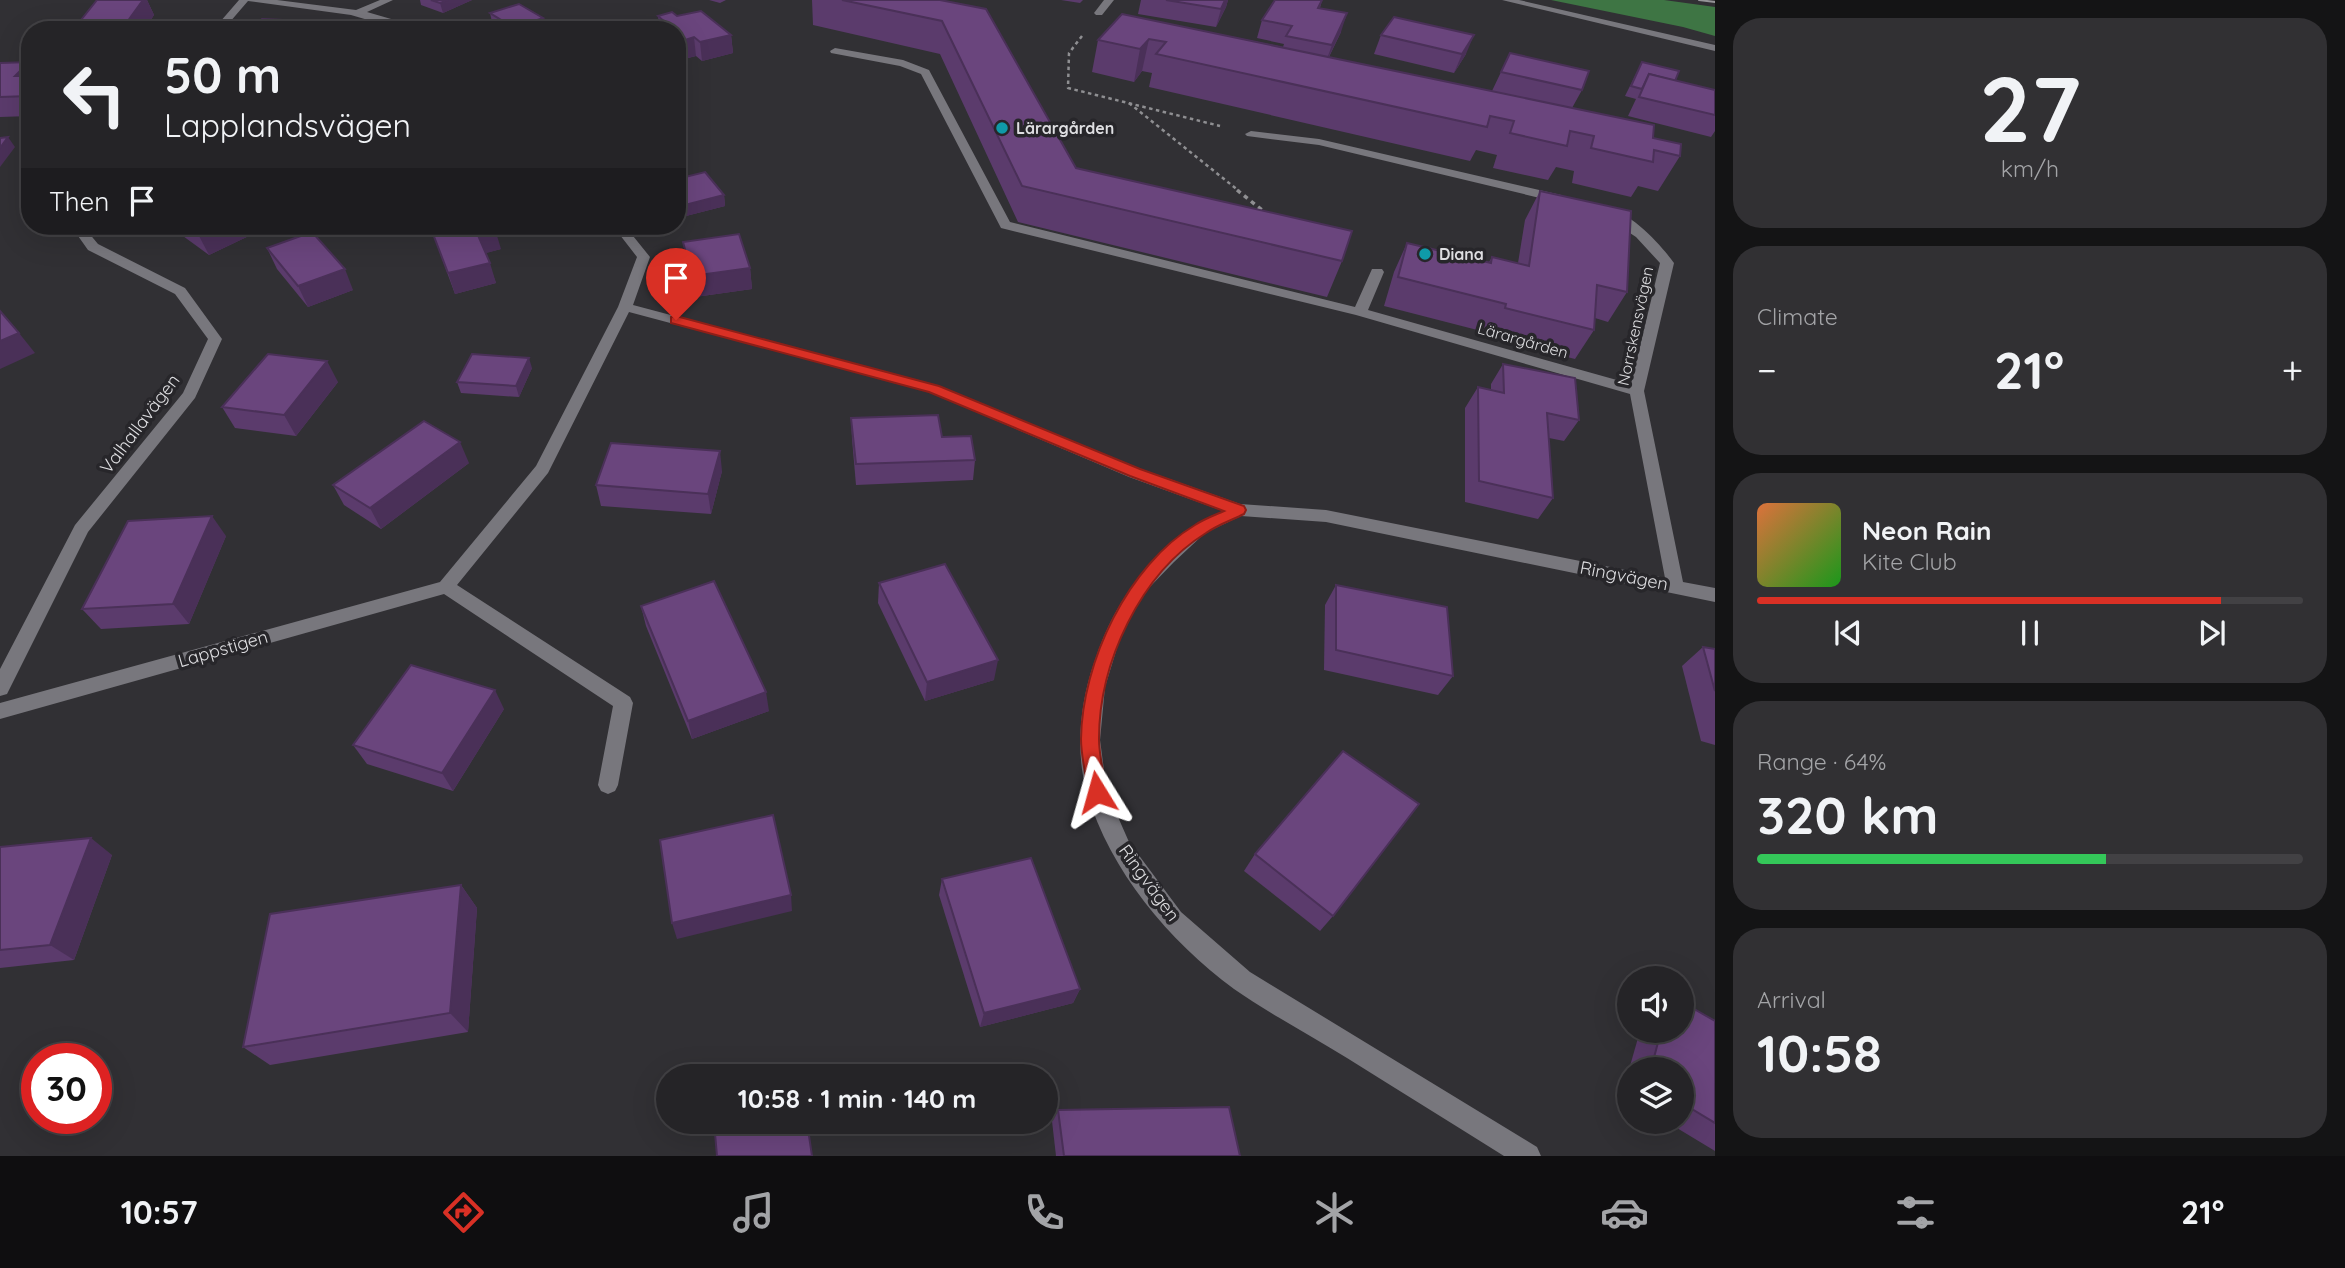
<!DOCTYPE html>
<meta charset="utf-8">
<style>
body{margin:0;font-family:Quicksand,sans-serif;background:#313033;color:#f1f3f6;height:100vh;display:flex;flex-direction:column;font-size:26px;white-space:nowrap}
*{box-sizing:border-box;margin:0}
p{font-size:23px;color:#a3a4a7}
.icon{flex:none;width:38px;height:38px;fill:none;stroke:currentColor;stroke-width:2;stroke-linecap:round;stroke-linejoin:round}
.map{position:relative;flex:1;overflow:hidden}
.sheet{display:flex;flex-direction:column;gap:18px;padding:18px;background:#141415;width:630px}
.sheet>*{flex:none}
.top-card{position:absolute;left:21px;top:21px;width:665px;height:214px;border-radius:28px;box-shadow:0 7px 28px #0002,0 0 0 2px #424144;background:#252427;color:#f1f3f6;overflow:hidden}
.buttons{position:absolute;left:1617px;top:966px;display:grid;gap:14px}
.buttons a{display:grid;place-items:center;width:77px;height:77px;border-radius:50%;background:#252427;box-shadow:0 7px 28px #0002,0 0 0 2px #424144;font-size:35px}
.speed{position:absolute;left:21px;top:1043px;display:flex;gap:14px;font-size:35px;font-weight:700;text-align:center}
.speed>*{display:grid;place-content:center;width:91px;height:91px;border-radius:50%;background:#252427;box-shadow:0 7px 28px #0002,0 0 0 2px #424144;line-height:1}
.speed .limit{border:10px solid #d22;background:#fff;color:#111}
.pin{position:absolute;display:grid;place-items:center;width:60px;height:60px;color:#fff;margin:-72px -30px;border-radius:50% 50% 50% 0;rotate:-45deg;box-shadow:0 0 7px #0007}
.pin .icon{rotate:45deg}
.me{position:absolute;width:77px;margin:-38px;rotate:352deg;stroke-linejoin:round;filter:drop-shadow(0 0 5px #0008)}
.turn{display:flex;align-items:center;gap:24px;height:147px;padding:0 28px;font-size:32px}
.turn .icon{width:91px;height:91px;stroke-width:2.5}
.turn b{display:block;font-size:49px;line-height:60px}
.then{display:flex;align-items:center;height:66px;padding:0 28px;background:#0003;gap:14px;font-size:26px}
.big{font-size:52px;font-weight:700;line-height:1.1}
.sheet .tile{flex:1;display:flex;flex-direction:column;justify-content:center;gap:10px;min-width:0;padding:0 24px;border-radius:28px;background:#313033}
.sheet .dial{align-items:center;gap:0}
.dial b{font-size:91px;line-height:1}
.song{display:flex;align-items:center;gap:21px}
.cover{width:84px;height:84px;border-radius:10px;background:linear-gradient(135deg,hsl(20 70% 55%),hsl(120 70% 35%))}
.played{height:7px;border-radius:4px;background:linear-gradient(90deg,#d93025 85%,#424144 85%)}
.keys{display:flex;justify-content:space-around;direction:ltr}
.heat{display:flex;justify-content:space-between;align-items:center;font-size:38px;direction:ltr}
.charge{height:10px;border-radius:5px;background:linear-gradient(90deg,#34c759 64%,#424144 0)}
.trip{position:absolute;left:656px;top:1064px;width:402px;height:70px;border-radius:35px;background:#252427;box-shadow:0 7px 28px #0002,0 0 0 2px #424144;font-weight:700;line-height:70px;text-align:center}
.tab-bar{display:flex;height:112px;justify-content:space-around;align-items:center;background:#0f0e10;color:#a3a4a7}
.tab-bar .icon{width:49px;height:49px}
.tab-bar .current{color:#d93025}
.tab-bar b{font-size:32px;color:#f1f3f6}
main{display:flex;flex:1;min-height:0}
.map>svg:first-child{display:block}
.forest{fill:#3e7544}
.lines{fill:none;stroke-linecap:round;stroke-linejoin:round}
.path-far1{stroke:#8f8f92;stroke-width:2.5;stroke-dasharray:3.5 3.5;stroke-linecap:butt}
.path{stroke:#8f8f92;stroke-width:3.5;stroke-dasharray:4.5 4.5;stroke-linecap:butt}
.minor{fill:#78777d;fill-rule:evenodd}
.tram{stroke:#959498;stroke-width:2}
.wall{fill:#5b3b6c}
.shaded-wall{fill:#4a3058}
.building{fill:#6a457d;stroke:#4a3058;stroke-width:2}
.route{fill:#d93025;stroke:#8d1f18;stroke-width:2}
.culture-dot{fill:#0f9aa8;stroke:#27262a;stroke-width:2.5}
.labels{text-anchor:middle;stroke-width:7;stroke-linejoin:round;paint-order:stroke}
.far-poi-label{font-size:16px;font-weight:bold;fill:#dedee1;stroke:#27262a;text-anchor:start}
.far-street-label{font-size:16px;fill:#dedee1;stroke:#27262a}
.street-label{font-size:18px;fill:#dedee1;stroke:#27262a}
</style>
<main>
<div class="map">
<svg width="1715" height="1156" viewBox="0 0 1715 1156">
<rect width="100%" height="100%" fill="#313034"/>
<!-- forest -->
<polygon class="forest" points="1551,0 1664,0 1715,7 1715,36 1683,27"/>
<g class="lines">
<!-- path-far1 -->
<g class="path-far1">
<polyline points="1082,36 1069,53 1068,88 1220,126"/>
<polyline points="1129,103 1239,191"/>
</g>
<!-- path -->
<polyline class="path" points="1237,190 1267,214"/>
<!-- minor -->
<g class="minor">
<polygon points="239,0 277,0 356,10 380,0 393,0 367,12 398,21 416,30 402,30 351,15 248,1 223,30 213,30"/>
<polygon points="1104,0 1114,0 1102,15 1096,15 1094,13"/>
<polygon points="1502,0 1519,0 1715,45 1715,51"/>
<path d="M835,48L903,60L929,70L1010,222L1355,307L1372,269H1382L1384,272L1368,310L1631,384L1660,263L1636,237L1604,216V210C1627,207 1661,245 1674,263L1644,391L1683,582L1715,588V602L1326,522L1241,516L1205,533L1174,562L1143,594L1120,638L1105,687L1100,740L1107,792L1129,842L1181,912L1250,972L1537,1147L1541,1156H1504C1452,1123 1399,1091 1347,1058C1310,1035 1270,1014 1234,989C1169,941 1110,871 1087,793C1075,752 1080,703 1094,663C1116,595 1158,541 1223,511L1129,477L929,392L629,312L548,473L457,585L630,697L633,703L618,785L615,791L608,794L601,791L598,785L613,706L444,594L0,719V703L440,582L536,466L618,307L637,257L613,226H625L650,257L633,305L939,386L1141,469L1240,504L1326,510L1665,578L1630,394L1356,315L1001,228L921,74L900,66L831,53L830,51Z"/>
<polygon points="1251,131 1319,139 1561,195 1567,199 1561,203 1319,145 1247,136 1245,134"/>
<polygon points="71,226 83,226 98,244 185,288 222,339 195,398 88,532 7,694 0,696 0,669 75,525 183,393 208,339 175,294 88,250"/>
</g>
<!-- tram -->
<polyline class="tram" points="1699,0 1715,2"/>
</g>
<!-- wall -->
<g class="wall">
<polygon points="97,0 147,0 154,15 144,30 80,30 77,25"/>
<polygon points="420,0 472,0 443,13 421,5"/>
<polygon points="709,0 726,0 720,3"/>
<polygon points="812,0 940,0 1076,168 1342,261 1327,297 1018,222 940,54 813,25"/>
<polygon points="1061,0 1083,0 1080,3"/>
<polygon points="1141,0 1228,0 1226,7 1216,27 1138,14"/>
<polygon points="1322,0 1320,8 1341,32 1329,57 1492,91 1510,53 1582,90 1572,108 1653,138 1680,156 1658,191 1638,186 1631,197 1572,183 1574,171 1556,167 1548,180 1493,168 1497,155 1476,150 1470,161 1149,87 1152,73 1142,71 1134,82 1092,72 1098,40 1122,14 1283,47 1284,44 1257,38 1262,20"/>
<polygon points="490,13 543,18 545,28 538,30 504,30 492,22"/>
<polygon points="658,16 677,16 731,35 733,53 702,61 696,56 688,58 677,49 677,30 660,30"/>
<polygon points="1381,35 1466,54 1454,73 1374,54"/>
<polygon points="29,62 30,116 0,117 0,63"/>
<polygon points="1642,62 1675,81 1715,90 1715,131 1711,137 1628,116 1636,99 1625,96"/>
<polygon points="677,179 724,195 725,206 682,217 677,210"/>
<polygon points="1540,191 1627,292 1608,322 1595,318 1594,330 1575,359 1488,337 1489,333 1384,306 1394,272 1407,243 1489,262 1492,257 1518,263 1525,220"/>
<polygon points="171,226 257,226 259,231 209,255 172,228"/>
<polygon points="430,226 501,249 485,253 496,283 455,294"/>
<polygon points="683,242 750,268 752,289 695,297 686,262"/>
<polygon points="267,248 353,290 308,307 277,269"/>
<polygon points="1503,364 1579,420 1564,441 1549,438 1553,498 1538,519 1465,502 1465,408 1478,387 1491,390 1491,384"/>
<polygon points="532,368 519,397 461,393 457,382"/>
<polygon points="338,382 296,436 235,428 222,407"/>
<polygon points="851,418 942,437 975,460 973,480 856,485 852,439"/>
<polygon points="469,463 381,529 344,505 333,485"/>
<polygon points="722,471 711,514 601,506 596,485"/>
<polygon points="226,536 189,624 101,629 82,609"/>
<polygon points="879,583 994,680 925,701 878,603"/>
<polygon points="1336,585 1453,676 1438,695 1324,670 1325,605"/>
<polygon points="641,606 769,711 692,739 646,626"/>
<polygon points="1703,647 1715,649 1715,745 1701,741 1682,666"/>
<polygon points="504,709 453,791 367,764 353,745"/>
<polygon points="0,847 112,855 74,960 0,968"/>
<polygon points="1255,854 1333,916 1320,931 1244,871"/>
<polygon points="942,879 1080,989 1073,1003 980,1027 939,895"/>
<polygon points="461,885 477,908 468,1032 270,1065 243,1047"/>
<polygon points="1715,1021 1715,1151 1667,1122 1682,1122 1682,1069 1629,1069 1629,1099 1622,1094 1640,1031 1682,1031"/>
<polygon points="1058,1110 1240,1156 1056,1156 1052,1121"/>
</g>
<!-- shaded-wall -->
<g class="shaded-wall">
<polygon points="143,0 147,0 154,15 144,30 130,30 127,22"/>
<polygon points="448,0 472,0 443,13 440,3"/>
<polygon points="1225,0 1228,0 1226,7 1216,27 1221,9"/>
<polygon points="1347,13 1341,32 1325,64 1332,45"/>
<polygon points="543,18 545,28 538,30 514,30 514,28"/>
<polygon points="302,21 305,30 293,30"/>
<polygon points="731,35 733,53 702,61 700,42"/>
<polygon points="1474,35 1466,54 1454,73 1462,54"/>
<polygon points="694,37 696,56 688,58 685,40"/>
<polygon points="1149,39 1142,71 1134,82 1140,49"/>
<polygon points="29,62 30,64 30,92 15,76"/>
<polygon points="8,137 15,147 0,167 0,148"/>
<polygon points="724,195 725,206 682,217 681,206"/>
<polygon points="216,226 257,226 259,231 209,255 198,234"/>
<polygon points="495,229 501,249 483,254 477,233"/>
<polygon points="490,263 496,283 455,294 448,273"/>
<polygon points="750,268 752,289 695,297 692,276"/>
<polygon points="345,269 353,290 308,307 298,286"/>
<polygon points="19,333 35,353 0,369 0,341"/>
<polygon points="529,358 532,368 519,397 516,386"/>
<polygon points="327,361 338,382 296,436 284,415"/>
<polygon points="460,442 469,463 381,529 370,508"/>
<polygon points="720,451 722,471 711,514 708,494"/>
<polygon points="212,516 226,536 189,624 173,604"/>
<polygon points="998,660 994,680 925,701 927,682"/>
<polygon points="495,690 504,709 453,791 442,773"/>
<polygon points="766,692 769,711 692,739 688,721"/>
<polygon points="91,838 112,855 74,960 50,945"/>
<polygon points="461,885 477,908 468,1032 450,1013"/>
<polygon points="791,895 792,911 677,939 672,923"/>
<polygon points="1080,989 1073,1003 980,1027 984,1013"/>
</g>
<!-- building -->
<g class="building">
<polygon points="97,0 143,0 127,22 77,25"/>
<polygon points="431,0 448,0 440,3"/>
<polygon points="842,0 940,0 986,9 1076,168 1352,231 1342,261 1022,186 942,21"/>
<polygon points="1166,0 1225,0 1221,9"/>
<polygon points="1275,0 1322,0 1318,8 1347,13 1332,45 1286,36 1292,26 1262,20"/>
<polygon points="519,4 543,18 514,28 490,13"/>
<polygon points="701,11 731,35 700,42 694,37 685,40 677,32 677,30 674,30 658,16 672,12 677,16"/>
<polygon points="1122,14 1654,125 1653,138 1681,144 1680,156 1654,150 1653,162 1591,148 1594,136 1570,131 1567,146 1510,133 1514,121 1490,116 1487,127 1156,54 1166,42 1149,39 1140,49 1098,40"/>
<polygon points="1394,17 1474,35 1462,54 1381,35"/>
<polygon points="262,19 302,21 293,30 250,30"/>
<polygon points="1510,53 1589,71 1582,90 1501,72"/>
<polygon points="29,62 15,76 30,76 30,96 0,97 0,63"/>
<polygon points="1642,62 1679,71 1675,81 1649,74 1642,89 1631,86"/>
<polygon points="1649,74 1715,90 1715,115 1639,97"/>
<polygon points="8,137 0,148 0,138"/>
<polygon points="705,172 724,195 681,206 677,202 677,179"/>
<polygon points="1540,191 1631,211 1627,292 1597,285 1594,330 1505,308 1506,304 1398,277 1407,243 1491,263 1492,257 1529,266"/>
<polygon points="186,226 216,226 198,234"/>
<polygon points="430,226 494,226 495,229 477,233 490,263 448,273"/>
<polygon points="312,232 345,269 298,286 267,248"/>
<polygon points="739,234 750,268 692,276 683,242"/>
<polygon points="0,311 19,333 0,341"/>
<polygon points="268,354 327,361 284,415 222,407"/>
<polygon points="472,354 529,358 516,386 457,382"/>
<polygon points="1503,364 1575,378 1579,420 1547,413 1553,498 1479,481 1478,387 1504,393"/>
<polygon points="938,415 942,437 971,436 975,460 856,464 851,418"/>
<polygon points="424,421 460,442 370,508 333,485"/>
<polygon points="611,443 720,451 708,494 596,485"/>
<polygon points="212,516 173,604 82,609 128,521"/>
<polygon points="945,564 998,660 927,682 879,583"/>
<polygon points="714,581 766,692 688,721 641,606"/>
<polygon points="1336,585 1447,607 1453,676 1336,650"/>
<polygon points="1703,647 1715,649 1715,691"/>
<polygon points="411,665 495,690 442,773 353,745"/>
<polygon points="1343,751 1419,804 1333,916 1255,854"/>
<polygon points="773,815 791,895 672,923 660,840"/>
<polygon points="91,838 50,945 0,950 0,847"/>
<polygon points="1031,858 1080,989 984,1013 942,879"/>
<polygon points="461,885 450,1013 243,1047 270,914"/>
<polygon points="1682,1002 1715,1021 1715,1123 1682,1103 1682,1069 1651,1069 1661,1031 1682,1031"/>
<polygon points="1229,1107 1240,1156 1064,1156 1058,1110"/>
<polygon points="714,1122 807,1122 812,1156 717,1156"/>
</g>
<!-- route -->
<path class="route" d="M676,316L939,386L1140,469L1244,506L1246,510L1244,514C1232,520 1217,525 1206,533C1140,574 1099,663 1099,739C1099,756 1104,775 1107,792L1104,798L1097,800L1091,798L1088,792C1086,775 1081,756 1081,739C1082,662 1128,565 1195,525C1204,519 1215,515 1224,511L1130,476L929,392L671,323V317Z"/>
<!-- markers -->
<g class="culture-dot">
<circle cx="1002" cy="128" r="7"/>
<circle cx="1425" cy="254" r="7"/>
</g>
<g class="labels">
<!-- far-poi labels -->
<g class="far-poi-label">
<text x="1016" y="134">Lärargården</text>
<text x="1439" y="260">Diana</text>
</g>
<!-- far-street labels -->
<g class="far-street-label">
<text transform="translate(1635 326) rotate(-78)" y="6">Norrskensvägen</text>
<text transform="translate(1523 340) rotate(16)" y="6">Lärargården</text>
</g>
<!-- street labels -->
<g class="street-label">
<text transform="translate(140 424) rotate(-53)" y="6">Valhallavägen</text>
<text transform="translate(1624 576) rotate(11)" y="6">Ringvägen</text>
<text transform="translate(223 649) rotate(-16)" y="6">Lappstigen</text>
<text transform="translate(1149 883) rotate(54)" y="6">Ringvägen</text>
</g>
</g>
</svg>
<div class="buttons">
<a><svg class="icon" aria-label="sound" viewBox="0 0 24 24"><path d="M4 9h4l5-4v14l-5-4H4zM17 9q2 3 0 6"/></svg></a>
<a><svg class="icon" aria-label="layers" viewBox="0 0 24 24"><path d="M12 4l9 5-9 5-9-5zM3 14l9 5 9-5"/></svg></a>
</div>
<div class="speed"><div class="limit">30</div></div>
<div class="pin" style="left:676px;top:320px;background:#d93025"><svg class="icon" aria-label="arrive" viewBox="0 0 24 24"><path d="M6 21V4h12l-3 4 3 4H6"/></svg></div>
<svg class="me" style="left:1097px;top:792px" viewBox="-20 -20 40 40"><path d="M0-17L14 15 0 8-14 15z" fill="#d93025" stroke="#fff" stroke-width="4"/></svg>
<div class="trip">10:58 · 1 min · 140 m</div>
<div class="top-card">
<div class="turn"><svg class="icon" aria-label="left" viewBox="0 0 24 24"><path d="M17 20v-9H6M10 6l-5 5 5 5"/></svg><div><b>50 m</b>Lapplandsvägen</div></div>
<div class="then">Then<svg class="icon" aria-label="arrive" viewBox="0 0 24 24"><path d="M6 21V4h12l-3 4 3 4H6"/></svg></div>
</div>
</div>
<section class="sheet">
<div class="tile dial"><b>27</b><p>km/h</p></div>
<div class="tile"><p>Climate</p>
<div class="heat"><a>−</a><b class="big">21°</b><a>+</a></div>
</div>
<div class="tile">
<div class="song"><i class="cover"></i><div><b>Neon Rain</b><p>Kite Club</p></div></div>
<div class="played"></div>
<div class="keys"><svg class="icon" aria-label="previous" viewBox="0 0 24 24"><path d="M18 5L8 12l10 7zM5 5v14"/></svg><svg class="icon" aria-label="pause" viewBox="0 0 24 24"><path d="M8 5v14M16 5v14"/></svg><svg class="icon" aria-label="next" viewBox="0 0 24 24"><path d="M6 5l10 7-10 7zM19 5v14"/></svg></div>
</div>
<div class="tile"><p>Range · 64%</p><b class="big">320 km</b><div class="charge"></div></div>
<div class="tile"><p>Arrival</p><b class="big">10:58</b></div>
</section>
</main>
<nav class="tab-bar">
<b>10:57</b>
<svg class="icon current" aria-label="directions" viewBox="0 0 24 24"><path d="M12 3l9 9-9 9-9-9zM9 14v-3h6M13 9l2 2-2 2"/></svg>
<svg class="icon" aria-label="music" viewBox="0 0 24 24"><path d="M9 18V5l10-2v13"/><circle cx="6" cy="18" r="3"/><circle cx="16" cy="16" r="3"/></svg>
<svg class="icon" aria-label="phone" viewBox="0 0 24 24"><path d="M5 4h4l2 5-3 2q2 4 5 5l2-3 5 2v4C11 20 4 13 5 4z"/></svg>
<svg class="icon" aria-label="climate" viewBox="0 0 24 24"><path d="M12 3v18M4 7l16 10M4 17L20 7"/></svg>
<svg class="icon" aria-label="car" viewBox="0 0 24 24"><path d="M5 17H2v-5l4-1 3-4h7l3 4 3 1v5h-3M9 17h6M6 11h13"/><circle cx="7" cy="17" r="2"/><circle cx="17" cy="17" r="2"/></svg>
<svg class="icon" aria-label="filters" viewBox="0 0 24 24"><path d="M4 7h16M4 17h16"/><circle cx="9" cy="7" r="2"/><circle cx="15" cy="17" r="2"/></svg>
<b>21°</b>
</nav>
